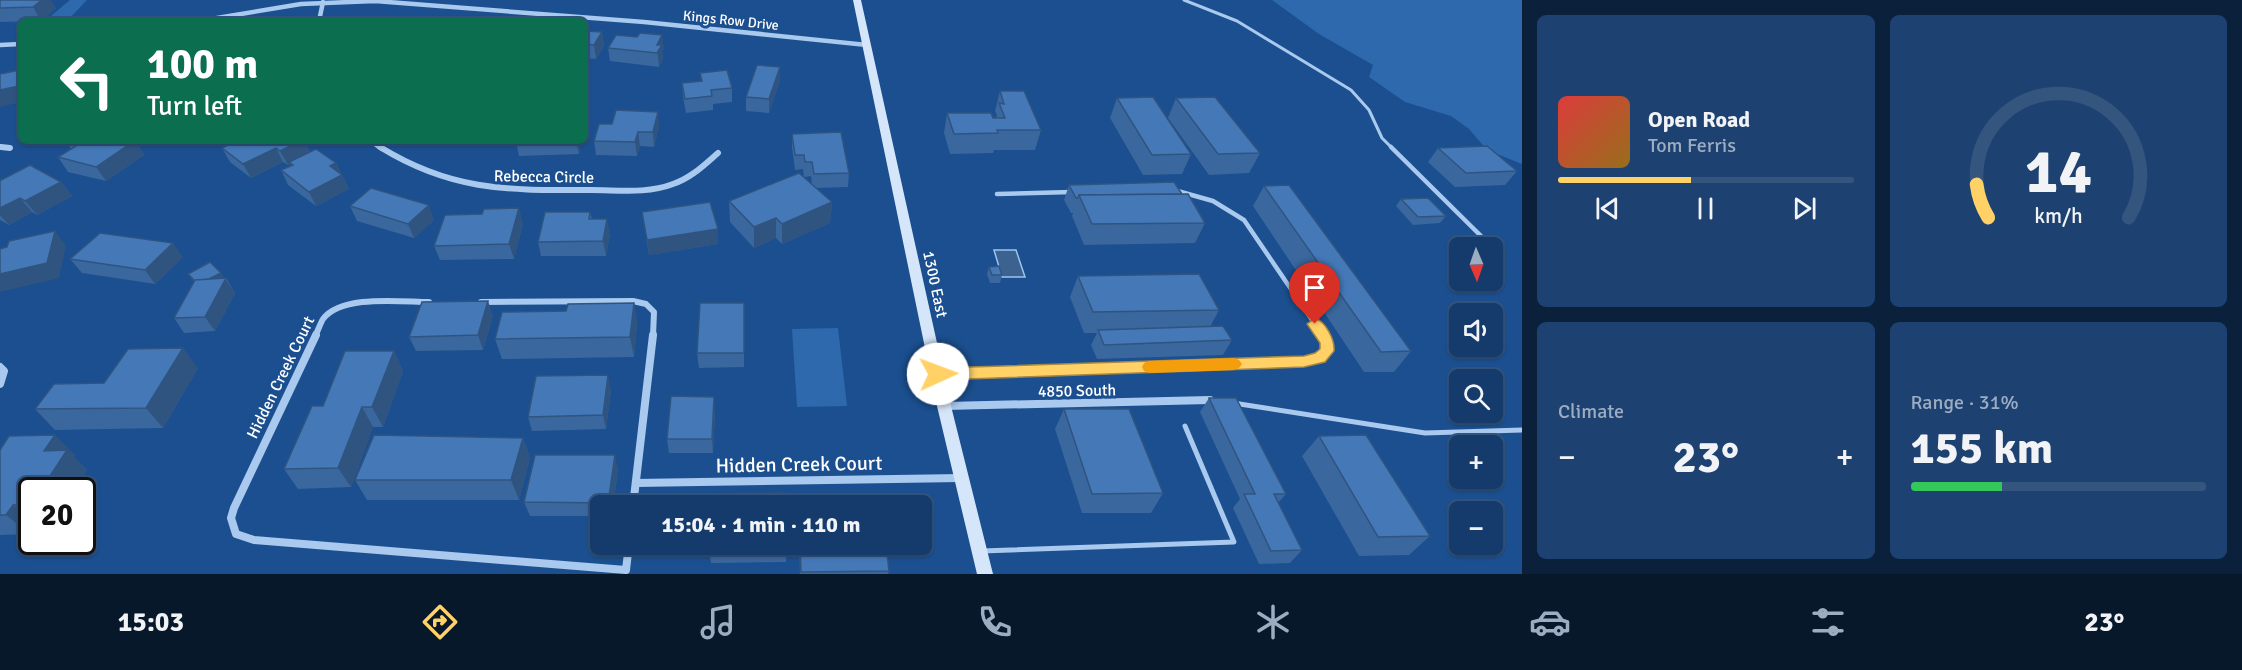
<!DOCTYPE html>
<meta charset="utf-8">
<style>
body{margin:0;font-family:Signika,sans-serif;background:#1d4271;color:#f1f3f6;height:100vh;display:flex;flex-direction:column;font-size:22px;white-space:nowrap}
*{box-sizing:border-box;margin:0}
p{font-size:20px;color:#9dadc1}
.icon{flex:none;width:33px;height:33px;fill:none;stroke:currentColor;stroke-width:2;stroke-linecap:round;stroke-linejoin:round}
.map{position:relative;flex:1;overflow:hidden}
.sheet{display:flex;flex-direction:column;gap:15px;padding:15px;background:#0b203b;width:720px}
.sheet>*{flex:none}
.banner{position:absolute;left:18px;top:18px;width:570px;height:126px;border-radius:9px;box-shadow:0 2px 4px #0004,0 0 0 2px #33557e;background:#0b6e4f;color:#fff;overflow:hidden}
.needle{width:39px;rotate:178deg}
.fabs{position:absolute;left:1449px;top:237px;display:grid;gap:12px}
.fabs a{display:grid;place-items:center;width:54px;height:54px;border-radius:9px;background:#143b6b;box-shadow:0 2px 4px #0004,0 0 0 2px #33557e;font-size:30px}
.speed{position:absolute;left:18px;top:477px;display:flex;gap:12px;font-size:30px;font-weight:700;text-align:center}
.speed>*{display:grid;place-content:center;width:78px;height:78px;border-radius:50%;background:#143b6b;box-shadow:0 2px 4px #0004,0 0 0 2px #33557e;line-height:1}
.speed .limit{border:3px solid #111;border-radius:9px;background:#fff;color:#111}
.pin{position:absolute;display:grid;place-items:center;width:51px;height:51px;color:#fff;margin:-62px -26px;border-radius:50% 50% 50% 0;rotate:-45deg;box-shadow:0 0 6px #0007}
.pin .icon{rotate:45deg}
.me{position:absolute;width:66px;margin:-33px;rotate:88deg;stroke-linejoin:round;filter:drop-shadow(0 0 4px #0008)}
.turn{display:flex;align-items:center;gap:21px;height:126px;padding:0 30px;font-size:27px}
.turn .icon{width:78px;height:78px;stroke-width:2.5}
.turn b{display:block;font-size:42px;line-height:51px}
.big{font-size:45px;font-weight:700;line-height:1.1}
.sheet .tile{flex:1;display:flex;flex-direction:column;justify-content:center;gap:9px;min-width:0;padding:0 21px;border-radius:9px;background:#1d4271}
.sheet .dial{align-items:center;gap:0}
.dial svg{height:156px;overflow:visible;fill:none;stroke:#33557e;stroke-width:7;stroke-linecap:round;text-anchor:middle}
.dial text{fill:#f1f3f6;stroke:none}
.song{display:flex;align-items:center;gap:18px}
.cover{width:72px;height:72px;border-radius:9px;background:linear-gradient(135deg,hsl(0 70% 55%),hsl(40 70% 35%))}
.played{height:6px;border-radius:3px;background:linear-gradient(90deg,#ffd166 45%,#33557e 45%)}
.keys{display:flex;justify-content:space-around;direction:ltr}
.heat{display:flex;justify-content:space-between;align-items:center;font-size:33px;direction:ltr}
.charge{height:9px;border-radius:4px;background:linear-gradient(90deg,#34c759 31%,#33557e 0)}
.sheet .tiles{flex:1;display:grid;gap:15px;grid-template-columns:repeat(2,1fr)}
.trip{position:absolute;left:590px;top:495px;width:342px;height:60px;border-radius:9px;background:#143b6b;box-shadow:0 2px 4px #0004,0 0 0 2px #33557e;font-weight:700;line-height:60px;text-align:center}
.menu{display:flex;height:96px;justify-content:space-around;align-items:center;background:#08182b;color:#9dadc1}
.menu .icon{width:42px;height:42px}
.menu .on{color:#ffd166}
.menu b{font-size:27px;color:#f1f3f6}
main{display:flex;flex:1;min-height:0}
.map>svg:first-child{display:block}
.green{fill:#2e69ad}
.water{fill:#3c6290;stroke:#9cc4f0;stroke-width:1.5}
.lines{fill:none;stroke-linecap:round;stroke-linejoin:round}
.service-far2{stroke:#a9c9ee;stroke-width:3}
.service-far1{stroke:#a9c9ee;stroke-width:4.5}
.service{stroke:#a9c9ee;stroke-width:5}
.minor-far2{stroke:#a9c9ee;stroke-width:4.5}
.minor-far1{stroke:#a9c9ee;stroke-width:6}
.minor{stroke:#a9c9ee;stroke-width:8}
.secondary{fill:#d6e6fa;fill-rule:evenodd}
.wall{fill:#3a679d}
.shaded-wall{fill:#305480}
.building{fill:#4478b7;stroke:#305480;stroke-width:1.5}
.route{fill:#ffd166;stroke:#a68842;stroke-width:1.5}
.slow{fill:#f59e0b}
.labels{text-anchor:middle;stroke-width:6;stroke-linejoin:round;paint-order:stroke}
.far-street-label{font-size:14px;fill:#fff;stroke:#1b4f8f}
.street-label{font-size:16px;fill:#fff;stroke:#1b4f8f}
.near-street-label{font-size:20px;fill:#fff;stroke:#1b4f8f}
</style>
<main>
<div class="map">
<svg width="1522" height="574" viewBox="0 0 1522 574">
<rect width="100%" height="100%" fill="#1b4f8f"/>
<!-- green -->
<g class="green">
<polygon points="70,0 87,0 67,21 45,21"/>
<polygon points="1272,0 1522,0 1522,164 1487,150 1469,129 1451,116 1405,102 1369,77 1373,65 1319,34"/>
<polygon points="838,328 847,406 797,407 792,329"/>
</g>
<!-- water -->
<polygon class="water" points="994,250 1016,250 1025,277 1002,277"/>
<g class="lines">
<!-- service-far2 -->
<polyline class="service-far2" points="1184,0 1237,21 1351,90 1369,110 1382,138 1393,149"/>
<!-- service-far1 -->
<g class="service-far1">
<polyline points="1391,147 1482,237"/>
<polyline points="1174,190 1213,201 1244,220 1323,336"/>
<polyline points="997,194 1072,192"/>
</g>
<!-- service -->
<g class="service">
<polyline points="940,374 1304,362 1320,358 1327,351 1327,342 1322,335"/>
<polyline points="1233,403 1425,433 1522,430"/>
<polyline points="982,551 1234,542 1185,426"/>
</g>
<!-- minor-far2 -->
<g class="minor-far2">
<polyline points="199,21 301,4 375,1 644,22 867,45"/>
<polyline points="319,21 323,2"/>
<polyline points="0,45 21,44"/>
<polyline points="370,141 382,149"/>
<polyline points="0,147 10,148"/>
</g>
<!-- minor-far1 -->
<g class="minor-far1">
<polyline points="1,147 10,148"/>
<path d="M380,147C453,192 509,190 591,190C619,190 647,194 673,184C691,178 704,165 718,153"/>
<polyline points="481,302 633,301 646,304 654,312 653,336"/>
<path d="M315,336C318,331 320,324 323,319C342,294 402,302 429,302"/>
</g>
<!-- minor -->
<g class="minor">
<polyline points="316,335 234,508 231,518 236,534 254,540 626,570 629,544"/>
<polyline points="0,367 4,371 0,384"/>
<polyline points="945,406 1210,400"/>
<polyline points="636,483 961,478"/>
<polyline points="633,506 653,335"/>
</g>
<!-- secondary -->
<polygon class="secondary" points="853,0 861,0 951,406 993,574 977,574 937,406"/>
</g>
<!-- wall -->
<g class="wall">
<polygon points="0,0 56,8 41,21 0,22"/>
<polygon points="585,31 602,32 604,46 596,59 585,58"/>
<polygon points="608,48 664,49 662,51 663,59 659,67 610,61"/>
<polygon points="780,67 780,80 769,113 746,111 746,97"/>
<polygon points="700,73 732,88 732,102 713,104 713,110 686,113 683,97 682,83 701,81"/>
<polygon points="1000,91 1041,130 1035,150 994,150 993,153 950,154 944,133 947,113 996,118 997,115 995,111"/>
<polygon points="1117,98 1191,154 1182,174 1143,175 1110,118"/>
<polygon points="1176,98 1260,153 1249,173 1209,175 1168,118"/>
<polygon points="659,126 654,147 640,146 637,156 596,155 594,141"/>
<polygon points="792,134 849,173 848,187 816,188 832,202 830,223 782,244 776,238 754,248 730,222 729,201 812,185 811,176 804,177 803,169 795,170 792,148"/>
<polygon points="66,141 137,141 140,146 139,146 144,155 106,181 68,172 58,157 71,149"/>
<polygon points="305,141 310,152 336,163 349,189 316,206 288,185 281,170 291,165 290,164 288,165 283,162 251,178 230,162 222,148 265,143"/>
<polygon points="516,141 581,141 579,154 519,156"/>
<polygon points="1438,148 1517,171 1505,185 1455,187 1428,162"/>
<polygon points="0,179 61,182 72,196 37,215 32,212 9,225 0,220"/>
<polygon points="1069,185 1182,194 1205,223 1195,243 1084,245 1072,216 1073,213 1071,213 1064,200"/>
<polygon points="1264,186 1411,351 1394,372 1364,372 1253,206"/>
<polygon points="1401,199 1446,216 1440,223 1413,225 1396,206"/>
<polygon points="350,206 434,220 414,238 357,221"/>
<polygon points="590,212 592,219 610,234 606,256 541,256 538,242"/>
<polygon points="642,212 718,229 718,244 649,255"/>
<polygon points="523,223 514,259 440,260 434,246"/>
<polygon points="183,257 155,284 82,273 70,259"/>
<polygon points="989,267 1002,275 1000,283 990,283 987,274"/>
<polygon points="188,274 226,278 235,293 215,331 184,333 174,318 194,282"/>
<polygon points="1078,276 1219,310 1210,327 1232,340 1223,355 1097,359 1091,345 1097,333 1084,333 1070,297"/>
<polygon points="634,303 637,324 634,357 502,359 495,339 566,311"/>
<polygon points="744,303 744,367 699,368 697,353"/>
<polygon points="493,316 483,350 416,351 409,337"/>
<polygon points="394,351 403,371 383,427 373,427 351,487 298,489 284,469 323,406"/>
<polygon points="198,368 163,428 55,430 35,409 104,383"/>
<polygon points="611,390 606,429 532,431 528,417"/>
<polygon points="1209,398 1286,494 1278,503 1302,550 1290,563 1259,564 1233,508 1240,499 1200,412"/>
<polygon points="1064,409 1163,493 1151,513 1082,513 1055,429"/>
<polygon points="715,411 713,453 669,453 667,439"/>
<polygon points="1319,436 1430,536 1409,555 1359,556 1302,456"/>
<polygon points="523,438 530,458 519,500 367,500 355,480"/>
<polygon points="0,450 75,455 74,457 87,470 75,490 32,490 32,531 30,534 0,535"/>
<polygon points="618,469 613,506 600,506 600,516 530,516 524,502"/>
<polygon points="687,544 787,544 786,562 711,563 709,549 688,549"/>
<polygon points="799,544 886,544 889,571 888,574 800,574"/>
</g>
<!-- shaded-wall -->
<g class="shaded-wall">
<polygon points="42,0 51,0 56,8 41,21 33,7"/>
<polygon points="602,32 604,46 596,59 594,45"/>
<polygon points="662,35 664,49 662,51 663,59 659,67 657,45"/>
<polygon points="780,67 780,80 769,113 769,99"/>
<polygon points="20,70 21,71 21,102 0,107 0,90"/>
<polygon points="658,112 659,126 654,147 653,132"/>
<polygon points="638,132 640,146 637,156 635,142"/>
<polygon points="124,141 137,141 140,146 139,146 144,155 106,181 96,167"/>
<polygon points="301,141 305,141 311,154 289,162 290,164 288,165 280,151"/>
<polygon points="576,141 581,141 579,154"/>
<polygon points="276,148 283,162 251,178 243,164"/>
<polygon points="336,163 349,189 316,206 309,192 330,166"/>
<polygon points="61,182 72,196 37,215 25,201"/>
<polygon points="20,198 32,212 9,225 0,215 0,208"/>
<polygon points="832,202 830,223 782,244 782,224"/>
<polygon points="429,205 434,220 414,238 408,224"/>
<polygon points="519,208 523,223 514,259 509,244"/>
<polygon points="776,218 776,238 754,248 754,227"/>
<polygon points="607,219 610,234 606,256 603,241"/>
<polygon points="718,229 718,244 649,255 647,240"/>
<polygon points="55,231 66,246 59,278 0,292 0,274"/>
<polygon points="173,243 183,257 155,284 145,270"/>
<polygon points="221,273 235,293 215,331 205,317 199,285"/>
<polygon points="488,301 493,316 483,350 478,335"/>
<polygon points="634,303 637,324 634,357 630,337"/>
<polygon points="183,348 198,368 163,428 146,408"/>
<polygon points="394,351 403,371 383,427 372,407"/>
<polygon points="608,375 611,390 606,429 603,415"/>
<polygon points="714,397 715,411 713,453 712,439"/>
<polygon points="362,407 373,427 351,487 338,468"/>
<polygon points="55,435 75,455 74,457 87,470 75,490 41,490 44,451"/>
<polygon points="523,438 530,458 519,500 511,480"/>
<polygon points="615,455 618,469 613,506 609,506 608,503"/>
<polygon points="13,505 32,520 32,531 30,534 6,515"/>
</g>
<!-- building -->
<g class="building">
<polygon points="0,0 42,0 33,7 0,8"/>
<polygon points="461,17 469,21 450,21"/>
<polygon points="585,31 602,32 594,45 585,44"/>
<polygon points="640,33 662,35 657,45 662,45 657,53 608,48 616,35 637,37"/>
<polygon points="757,65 780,67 769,99 746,97"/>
<polygon points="20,70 19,86 0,90 0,74"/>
<polygon points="727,70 732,88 711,90 712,96 685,99 682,83 702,81 700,73"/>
<polygon points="1000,91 1024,91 1041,130 997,130 998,133 954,134 947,113 991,113 993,118 1005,118 999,103 1004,104"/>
<polygon points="1153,97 1191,154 1152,155 1117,98"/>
<polygon points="1215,97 1260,153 1218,154 1176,98"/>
<polygon points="616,110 658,112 653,132 638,132 635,142 594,141 599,124 612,124"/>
<polygon points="841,132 849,173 814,174 812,162 805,162 804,155 795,155 792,134"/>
<polygon points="74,141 134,141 96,167 58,157 81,143"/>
<polygon points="236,141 262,141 265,143 269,141 301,141 280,151 276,148 243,164 222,148"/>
<polygon points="1487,146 1517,171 1466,173 1438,148"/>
<polygon points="316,149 336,163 330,166 342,175 309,192 281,170 293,165 289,162"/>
<polygon points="30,165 61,182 25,201 20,198 0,208 0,179 1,180"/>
<polygon points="799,173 832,202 782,224 776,218 754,227 729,201"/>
<polygon points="1174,182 1182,194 1079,195 1078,198 1076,198 1069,185"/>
<polygon points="1289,185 1411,351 1381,352 1264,186"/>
<polygon points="371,188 429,205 408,224 350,206"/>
<polygon points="1188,194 1205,223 1092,224 1079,195"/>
<polygon points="1428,198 1446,216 1418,217 1401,199"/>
<polygon points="710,202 718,229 647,240 642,212"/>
<polygon points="519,208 509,244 434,246 445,215 482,214 484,209"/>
<polygon points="545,212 590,212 589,219 607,219 603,241 538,242"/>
<polygon points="55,231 47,263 0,274 0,249 7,247 9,241"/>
<polygon points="100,233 173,243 145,270 70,259"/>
<polygon points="210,262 221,273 209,279 195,281 188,274"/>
<polygon points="999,266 1002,275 992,275 989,267"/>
<polygon points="1199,274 1219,310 1093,312 1078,276"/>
<polygon points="226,278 205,317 174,318 195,280"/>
<polygon points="488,301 478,335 409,337 422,302"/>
<polygon points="634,303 630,337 495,339 502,312 566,311 568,304"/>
<polygon points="700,303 744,303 744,353 697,353"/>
<polygon points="1223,326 1232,340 1104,345 1098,330"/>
<polygon points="183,348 146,408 35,409 54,384 104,383 128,349"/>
<polygon points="345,351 394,351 372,407 362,407 338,468 284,469 312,406 323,406"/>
<polygon points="608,375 603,415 528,417 536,376"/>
<polygon points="671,396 714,397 712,439 667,439"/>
<polygon points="1209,398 1236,398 1286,494 1274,494 1302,550 1271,551 1244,494 1255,494"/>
<polygon points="1064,409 1129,409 1163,493 1092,494"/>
<polygon points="55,435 44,451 67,450 41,490 32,490 32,504 13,505 6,515 0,515 0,450 9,436"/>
<polygon points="374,435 523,438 511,480 355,480"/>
<polygon points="1366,435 1430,536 1378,537 1319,436"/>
<polygon points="535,455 615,455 608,503 524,502"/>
<polygon points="785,493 785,506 688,506 689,494"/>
<polygon points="710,544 787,544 787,549 709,550"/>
<polygon points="800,544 886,544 889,571 801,572"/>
</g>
<!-- route -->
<path class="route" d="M1315,318C1326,322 1335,340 1334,351L1325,362L1304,367L938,380L932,378L930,374L932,370L938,368L1304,356L1315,353L1320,349V343L1307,324Z"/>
<!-- slow -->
<polygon class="slow" points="1234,358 1239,360 1242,364 1239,368 1234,370 1149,373 1144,371 1142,367 1144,363 1149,361"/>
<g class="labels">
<!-- far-street labels -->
<g class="far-street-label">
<text transform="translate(731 20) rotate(6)" y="5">Kings Row Drive</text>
</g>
<!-- street labels -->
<g class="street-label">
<text transform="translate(544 176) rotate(1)" y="6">Rebecca Circle</text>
<text transform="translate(936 284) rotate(78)" y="6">1300 East</text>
<text transform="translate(280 377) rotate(-64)" y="6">Hidden Creek Court</text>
<text transform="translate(1077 390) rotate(-1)" y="6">4850 South</text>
</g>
<!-- near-street labels -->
<g class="near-street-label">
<text transform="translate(799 464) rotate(-1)" y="7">Hidden Creek Court</text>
</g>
</g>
</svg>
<div class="fabs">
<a><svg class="needle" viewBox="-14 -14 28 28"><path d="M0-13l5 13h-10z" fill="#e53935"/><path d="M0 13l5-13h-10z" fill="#9dadc1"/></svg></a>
<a><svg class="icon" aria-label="sound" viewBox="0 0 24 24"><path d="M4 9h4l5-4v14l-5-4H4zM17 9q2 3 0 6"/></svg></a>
<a><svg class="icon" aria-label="search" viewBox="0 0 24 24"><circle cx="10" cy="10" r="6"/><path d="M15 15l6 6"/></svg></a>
<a>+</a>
<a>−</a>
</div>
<div class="speed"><div class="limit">20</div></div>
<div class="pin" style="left:1315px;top:324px;background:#d93025"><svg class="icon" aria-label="arrive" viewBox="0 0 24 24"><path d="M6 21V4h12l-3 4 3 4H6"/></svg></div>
<svg class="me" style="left:938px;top:374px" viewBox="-20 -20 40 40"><circle r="19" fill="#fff"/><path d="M0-13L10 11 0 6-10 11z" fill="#ffd166"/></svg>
<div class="trip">15:04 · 1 min · 110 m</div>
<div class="banner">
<div class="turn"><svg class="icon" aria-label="left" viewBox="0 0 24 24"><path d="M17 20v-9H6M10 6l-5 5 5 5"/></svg><div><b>100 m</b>Turn left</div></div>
</div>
</div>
<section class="sheet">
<div class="tiles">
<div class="tile">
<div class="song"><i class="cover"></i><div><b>Open Road</b><p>Tom Ferris</p></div></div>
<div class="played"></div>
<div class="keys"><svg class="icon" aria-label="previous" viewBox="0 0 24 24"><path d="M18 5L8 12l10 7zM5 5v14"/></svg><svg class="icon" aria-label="pause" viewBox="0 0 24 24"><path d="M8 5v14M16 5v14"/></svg><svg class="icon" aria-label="next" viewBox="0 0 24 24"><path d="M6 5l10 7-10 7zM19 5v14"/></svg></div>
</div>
<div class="tile dial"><svg viewBox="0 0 100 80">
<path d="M14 69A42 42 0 1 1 86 69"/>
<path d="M14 69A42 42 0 0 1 8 52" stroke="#ffd166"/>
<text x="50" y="56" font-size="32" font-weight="700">14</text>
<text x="50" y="72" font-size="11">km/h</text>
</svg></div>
<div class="tile"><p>Climate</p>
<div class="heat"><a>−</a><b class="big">23°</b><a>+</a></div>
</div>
<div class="tile"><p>Range · 31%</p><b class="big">155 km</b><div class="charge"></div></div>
</div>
</section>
</main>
<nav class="menu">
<b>15:03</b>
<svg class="icon on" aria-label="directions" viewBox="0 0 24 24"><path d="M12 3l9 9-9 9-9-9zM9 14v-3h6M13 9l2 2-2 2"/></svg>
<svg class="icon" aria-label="music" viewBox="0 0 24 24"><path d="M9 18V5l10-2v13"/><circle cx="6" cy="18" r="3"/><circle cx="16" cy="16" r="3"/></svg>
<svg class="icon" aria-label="phone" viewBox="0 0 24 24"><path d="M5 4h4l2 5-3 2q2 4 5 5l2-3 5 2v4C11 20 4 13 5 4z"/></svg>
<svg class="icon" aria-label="climate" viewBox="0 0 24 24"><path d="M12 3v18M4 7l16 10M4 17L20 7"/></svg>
<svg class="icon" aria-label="car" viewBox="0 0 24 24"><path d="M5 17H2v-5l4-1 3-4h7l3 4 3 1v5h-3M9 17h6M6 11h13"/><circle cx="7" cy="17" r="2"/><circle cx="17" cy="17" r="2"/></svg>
<svg class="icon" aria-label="filters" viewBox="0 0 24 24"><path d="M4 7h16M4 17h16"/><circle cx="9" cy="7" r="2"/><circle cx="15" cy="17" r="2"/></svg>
<b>23°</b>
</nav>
